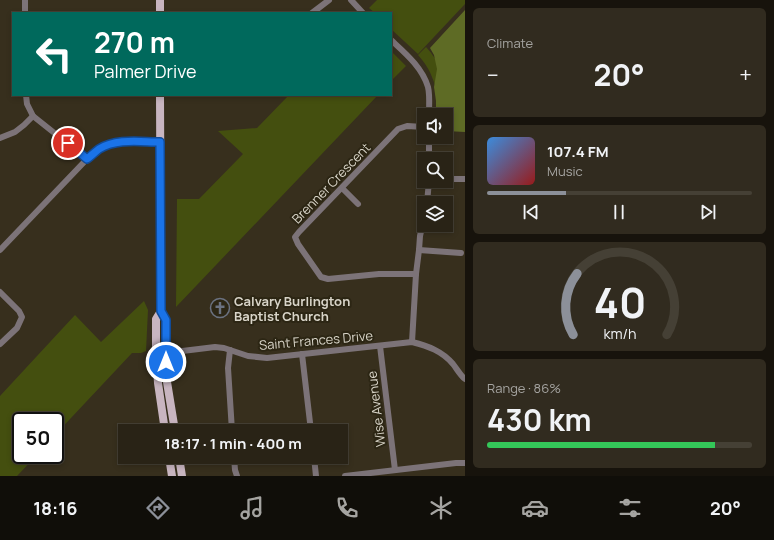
<!DOCTYPE html>
<meta charset="utf-8">
<style>
body{margin:0;font-family:Manrope,sans-serif;background:#312b1f;color:#f1f3f6;height:100vh;display:flex;flex-direction:column;font-size:15px;white-space:nowrap}
*{box-sizing:border-box;margin:0}
p{font-size:13px;color:#a5a4a1}
.icon{flex:none;width:22px;height:22px;fill:none;stroke:currentColor;stroke-width:2;stroke-linecap:round;stroke-linejoin:round}
.map{position:relative;flex:1;overflow:hidden}
.side{display:flex;flex-direction:column;gap:8px;padding:8px;background:#17130c;width:309px}
.side>*{flex:none}
.hud{position:absolute;left:12px;top:12px;width:380px;height:84px;border-radius:0px;box-shadow:0 2px 6px #0003,0 0 0 1px #454035;background:#00695c;color:#fff;overflow:hidden}
.controls{position:absolute;left:417px;top:108px;display:grid;gap:8px}
.controls a{display:grid;place-items:center;width:36px;height:36px;border-radius:0px;background:#292316;box-shadow:0 2px 6px #0003,0 0 0 1px #454035;font-size:20px}
.speed{position:absolute;left:12px;top:412px;display:flex;gap:8px;font-size:20px;font-weight:700;text-align:center}
.speed>*{display:grid;place-content:center;width:52px;height:52px;border-radius:50%;background:#292316;box-shadow:0 2px 6px #0003,0 0 0 1px #454035;line-height:1}
.speed .limit{border:2px solid #111;border-radius:6px;background:#fff;color:#111}
.pin{position:absolute;display:grid;place-items:center;width:34px;height:34px;color:#fff;margin:-17px;border:2px solid #fff;border-radius:50%;box-shadow:0 1px 4px #0007}
.me{position:absolute;width:44px;margin:-22px;rotate:0deg;stroke-linejoin:round;filter:drop-shadow(0 0 3px #0008)}
.turn{display:flex;align-items:center;gap:14px;height:84px;padding:0 16px;font-size:18px}
.turn .icon{width:52px;height:52px;stroke-width:2.5}
.turn b{display:block;font-size:28px;line-height:34px}
.big{font-size:30px;font-weight:700;line-height:1.1}
.side .widget{flex:1;display:flex;flex-direction:column;justify-content:center;gap:6px;min-width:0;padding:0 14px;border-radius:6px;background:#312b1f}
.side .dial{align-items:center;gap:0}
.dial svg{height:104px;overflow:visible;fill:none;stroke:#454035;stroke-width:7;stroke-linecap:round;text-anchor:middle}
.dial text{fill:#f1f3f6;stroke:none}
.song{display:flex;align-items:center;gap:12px}
.cover{width:48px;height:48px;border-radius:6px;background:linear-gradient(135deg,hsl(210 70% 55%),hsl(0 70% 35%))}
.played{height:4px;border-radius:2px;background:linear-gradient(90deg,#8c9099 30%,#454035 30%)}
.keys{display:flex;justify-content:space-around;direction:ltr}
.heat{display:flex;justify-content:space-between;align-items:center;font-size:22px;direction:ltr}
.charge{height:6px;border-radius:3px;background:linear-gradient(90deg,#34c759 86%,#454035 0)}
.trip{position:absolute;left:118px;top:424px;width:230px;height:40px;border-radius:0px;background:#292316;box-shadow:0 2px 6px #0003,0 0 0 1px #454035;font-weight:700;line-height:40px;text-align:center}
.tabs{display:flex;height:64px;justify-content:space-around;align-items:center;background:#100e09;color:#a5a4a1}
.tabs .icon{width:28px;height:28px}
.tabs .on{color:#8c9099}
.tabs b{font-size:18px;color:#f1f3f6}
main{display:flex;flex:1;min-height:0}
.map>svg:first-child{display:block}
.green{fill:#444f0f}
.forest{fill:#5e6b25}
.lines{fill:none;stroke-linecap:round;stroke-linejoin:round}
.minor{stroke:#7c7378;stroke-width:6}
.major{stroke:#c8b5c0;stroke-width:8}
.route-casing{stroke:#114b97;stroke-width:10}
.route{stroke:#1a73e8;stroke-width:7}
.labels{text-anchor:middle;stroke-width:4;stroke-linejoin:round;paint-order:stroke}
.street-label{font-size:13px;fill:#d9d5c9;stroke:#2c2614}
.poi-label{font-size:13px;font-weight:bold;fill:#d9d5c9;stroke:#2c2614;text-anchor:start}
</style>
<main>
<div class="map">
<svg width="465" height="476" viewBox="0 0 465 476">
<rect width="100%" height="100%" fill="#372f1d"/>
<!-- green -->
<g class="green">
<polygon points="377,0 465,0 465,4 418,54 391,29 391,13 375,13 369,8"/>
<path d="M426,47C440,63 439,64 435,85C431,73 427,65 418,55Z"/>
<polygon points="391,51 406,66 391,81"/>
<polygon points="289,95 378,95 176,307 177,199 199,199 243,154 218,131 257,128"/>
<polygon points="144,301 148,310 146,351 141,353 132,353 55,435 55,421 21,421 21,455 37,455 17,476 0,476 0,396 75,315 101,342"/>
</g>
<!-- forest -->
<polygon class="forest" points="465,10 465,132 446,131 446,115 436,115 436,101 434,87 437,69 434,55 430,48"/>
<g class="lines">
<!-- minor -->
<g class="minor">
<polyline points="351,0 363,13"/>
<polyline points="25,13 25,0"/>
<polyline points="312,13 329,0"/>
<path d="M391,40C405,53 422,67 428,87C430,95 429,106 429,115"/>
<polyline points="26,95 27,104 33,116 87,159"/>
<polyline points="429,137 429,159"/>
<polyline points="0,138 15,132 24,125 33,116"/>
<polyline points="446,179 465,179"/>
<polyline points="342,188 358,204"/>
<polyline points="427,203 429,181"/>
<path d="M0,250L87,159C91,156 95,152 99,149C117,138 140,142 160,143"/>
<polyline points="419,250 461,253"/>
<polyline points="416,274 379,274 328,279 321,277 298,244 295,237 299,232 398,129 407,126 424,127"/>
<polyline points="0,292 19,311 22,317 17,328 0,344"/>
<polyline points="412,342 416,274 419,250 420,236 424,218"/>
<polyline points="380,346 395,470"/>
<polyline points="230,350 228,368 232,431"/>
<path d="M156,353H166L215,347L224,348L248,356L267,358L412,342C428,346 442,351 453,364C457,369 460,375 465,379"/>
<polyline points="302,354 311,431"/>
<polyline points="234,457 235,470 237,476"/>
<polyline points="314,457 316,476"/>
<polyline points="345,476 456,463 465,463"/>
</g>
<!-- major -->
<g class="major">
<polyline points="160,0 160,13"/>
<polyline points="160,95 161,311 166,320 166,362 167,382 175,431"/>
<polyline points="161,311 156,319 156,353 158,383 165,431"/>
<polyline points="169,457 172,476"/>
<polyline points="179,457 182,476"/>
</g>
</g>
<g class="lines">
<!-- route casing -->
<g class="route-casing">
<path id="route" d="M68,143L87,159C91,156 95,152 99,149C117,138 140,142 160,142L161,311L166,320V362"/>
</g>
<!-- route -->
<use href="#route" class="route"/>
</g>
<!-- icons -->
<defs>
<g id="church-ring" transform="scale(1)"><circle r="9.5" fill="#2c2614" stroke="#6b7280" stroke-width="1.5"/><path d="M-1.2-6h2.4v3.5h3.3v2.4h-3.3V6h-2.4V-.1h-3.3v-2.4h3.3Z" fill="#6b7280"/></g>
</defs>
<g fill-rule="evenodd">
<use href="#church-ring" x="220" y="308"/>
</g>
<g class="labels">
<!-- street labels -->
<g class="street-label">
<text transform="translate(331 183) rotate(-46)" y="5">Brenner Crescent</text>
<text transform="translate(316 340) rotate(-5)" y="5">Saint Frances Drive</text>
<text transform="translate(376 409) rotate(-97)" y="5">Wise Avenue</text>
</g>
<!-- poi labels -->
<g class="poi-label">
<text x="234" y="306">Calvary Burlington<tspan x="234" dy="15">Baptist Church</tspan></text>
</g>
</g>
</svg>
<div class="controls">
<a><svg class="icon" aria-label="sound" viewBox="0 0 24 24"><path d="M4 9h4l5-4v14l-5-4H4zM17 9q2 3 0 6"/></svg></a>
<a><svg class="icon" aria-label="search" viewBox="0 0 24 24"><circle cx="10" cy="10" r="6"/><path d="M15 15l6 6"/></svg></a>
<a><svg class="icon" aria-label="layers" viewBox="0 0 24 24"><path d="M12 4l9 5-9 5-9-5zM3 14l9 5 9-5"/></svg></a>
</div>
<div class="speed"><div class="limit">50</div></div>
<div class="pin" style="left:68px;top:143px;background:#d93025"><svg class="icon" aria-label="arrive" viewBox="0 0 24 24"><path d="M6 21V4h12l-3 4 3 4H6"/></svg></div>
<svg class="me" style="left:166px;top:362px" viewBox="-20 -20 40 40"><circle r="17" fill="#1a73e8" stroke="#fff" stroke-width="3"/><path d="M0-11L8 9 0 5-8 9z" fill="#fff"/></svg>
<div class="trip">18:17 · 1 min · 400 m</div>
<div class="hud">
<div class="turn"><svg class="icon" aria-label="left" viewBox="0 0 24 24"><path d="M17 20v-9H6M10 6l-5 5 5 5"/></svg><div><b>270 m</b>Palmer Drive</div></div>
</div>
</div>
<section class="side">
<div class="widget"><p>Climate</p>
<div class="heat"><a>−</a><b class="big">20°</b><a>+</a></div>
</div>
<div class="widget">
<div class="song"><i class="cover"></i><div><b>107.4 FM</b><p>Music</p></div></div>
<div class="played"></div>
<div class="keys"><svg class="icon" aria-label="previous" viewBox="0 0 24 24"><path d="M18 5L8 12l10 7zM5 5v14"/></svg><svg class="icon" aria-label="pause" viewBox="0 0 24 24"><path d="M8 5v14M16 5v14"/></svg><svg class="icon" aria-label="next" viewBox="0 0 24 24"><path d="M6 5l10 7-10 7zM19 5v14"/></svg></div>
</div>
<div class="widget dial"><svg viewBox="0 0 100 80">
<path d="M14 69A42 42 0 1 1 86 69"/>
<path d="M14 69A42 42 0 0 1 17 22" stroke="#8c9099"/>
<text x="50" y="56" font-size="32" font-weight="700">40</text>
<text x="50" y="72" font-size="11">km/h</text>
</svg></div>
<div class="widget"><p>Range · 86%</p><b class="big">430 km</b><div class="charge"></div></div>
</section>
</main>
<nav class="tabs">
<b>18:16</b>
<svg class="icon on" aria-label="directions" viewBox="0 0 24 24"><path d="M12 3l9 9-9 9-9-9zM9 14v-3h6M13 9l2 2-2 2"/></svg>
<svg class="icon" aria-label="music" viewBox="0 0 24 24"><path d="M9 18V5l10-2v13"/><circle cx="6" cy="18" r="3"/><circle cx="16" cy="16" r="3"/></svg>
<svg class="icon" aria-label="phone" viewBox="0 0 24 24"><path d="M5 4h4l2 5-3 2q2 4 5 5l2-3 5 2v4C11 20 4 13 5 4z"/></svg>
<svg class="icon" aria-label="climate" viewBox="0 0 24 24"><path d="M12 3v18M4 7l16 10M4 17L20 7"/></svg>
<svg class="icon" aria-label="car" viewBox="0 0 24 24"><path d="M5 17H2v-5l4-1 3-4h7l3 4 3 1v5h-3M9 17h6M6 11h13"/><circle cx="7" cy="17" r="2"/><circle cx="17" cy="17" r="2"/></svg>
<svg class="icon" aria-label="filters" viewBox="0 0 24 24"><path d="M4 7h16M4 17h16"/><circle cx="9" cy="7" r="2"/><circle cx="15" cy="17" r="2"/></svg>
<b>20°</b>
</nav>
